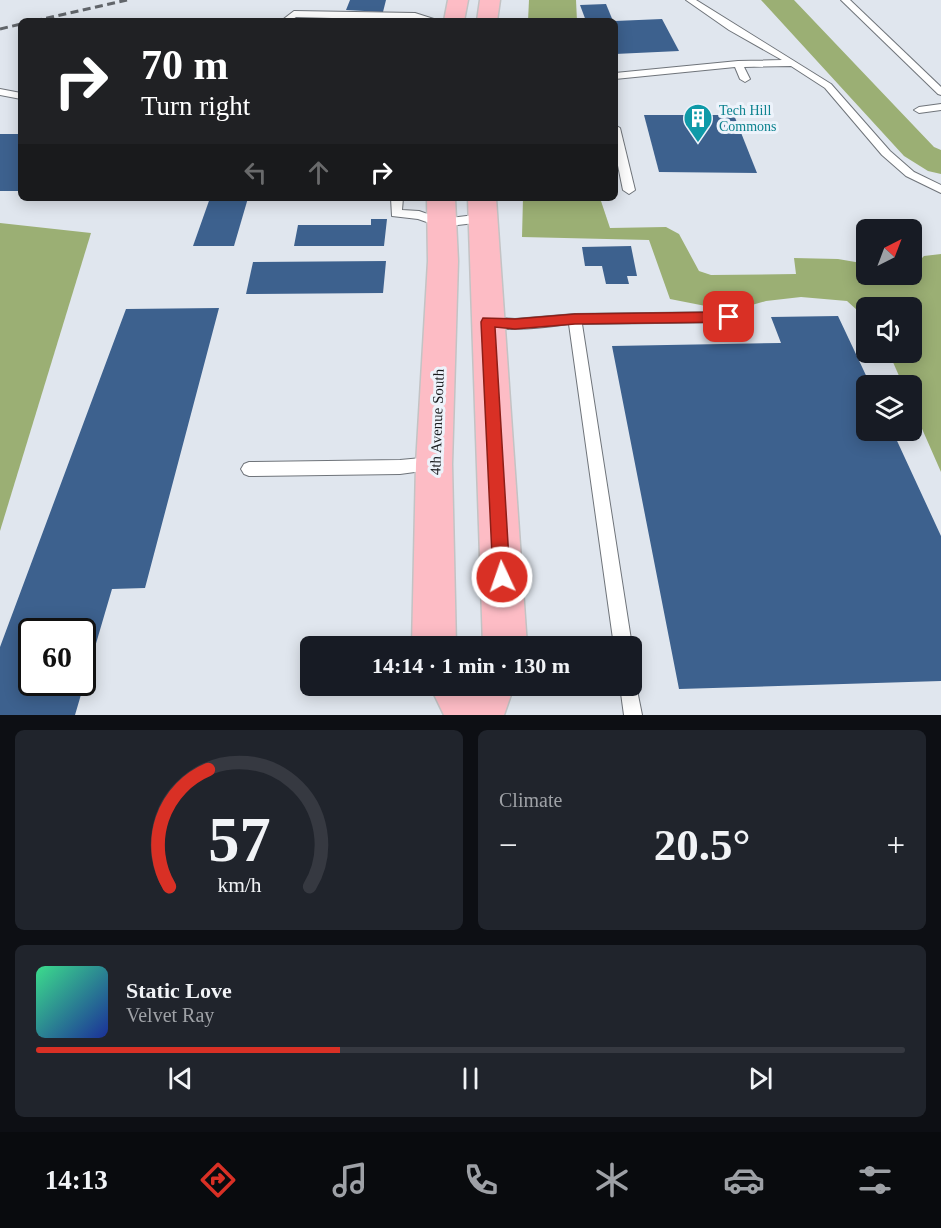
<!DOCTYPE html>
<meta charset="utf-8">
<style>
body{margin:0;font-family:Georgia,serif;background:#20242c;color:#f1f3f6;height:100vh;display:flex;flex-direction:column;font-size:22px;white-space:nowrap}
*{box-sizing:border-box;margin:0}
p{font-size:20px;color:#9ea1a6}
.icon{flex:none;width:33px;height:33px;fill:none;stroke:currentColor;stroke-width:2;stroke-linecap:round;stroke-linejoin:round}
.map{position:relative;height:715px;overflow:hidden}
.panel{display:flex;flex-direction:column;gap:15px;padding:15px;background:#0d0f14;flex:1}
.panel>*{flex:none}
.top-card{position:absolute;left:18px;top:18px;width:600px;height:183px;border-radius:9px;box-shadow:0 3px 15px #0003;background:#202124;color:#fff;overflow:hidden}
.needle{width:39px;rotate:42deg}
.fabs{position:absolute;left:856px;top:219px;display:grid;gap:12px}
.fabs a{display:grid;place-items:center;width:66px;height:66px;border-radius:9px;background:#171b24;box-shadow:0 3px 15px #0003;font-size:30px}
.speed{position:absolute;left:18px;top:618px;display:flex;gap:12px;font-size:30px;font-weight:700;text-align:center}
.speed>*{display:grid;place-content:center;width:78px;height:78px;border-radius:50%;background:#171b24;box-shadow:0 3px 15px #0003;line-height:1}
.speed .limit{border:3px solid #111;border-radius:9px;background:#fff;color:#111}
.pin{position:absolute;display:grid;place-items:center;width:51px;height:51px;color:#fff;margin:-26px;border-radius:12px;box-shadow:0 3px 9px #0006}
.me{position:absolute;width:66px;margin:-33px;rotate:357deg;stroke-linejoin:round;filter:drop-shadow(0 0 4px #0008)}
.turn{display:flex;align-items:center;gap:21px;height:126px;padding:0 24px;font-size:27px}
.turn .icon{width:78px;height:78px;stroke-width:2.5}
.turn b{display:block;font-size:42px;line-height:51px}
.lanes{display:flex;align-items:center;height:57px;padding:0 24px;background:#0003;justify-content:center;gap:30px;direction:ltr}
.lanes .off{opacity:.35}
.big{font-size:45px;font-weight:700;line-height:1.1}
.panel .card{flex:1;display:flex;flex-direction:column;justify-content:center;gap:9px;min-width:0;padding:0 21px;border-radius:9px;background:#20242c}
.panel .dial{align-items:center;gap:0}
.dial svg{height:156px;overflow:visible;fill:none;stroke:#363941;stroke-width:7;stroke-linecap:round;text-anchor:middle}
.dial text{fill:#f1f3f6;stroke:none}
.song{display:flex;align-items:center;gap:18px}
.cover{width:72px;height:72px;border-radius:9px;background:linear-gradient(135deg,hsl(150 70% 55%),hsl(230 70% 35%))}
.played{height:6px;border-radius:3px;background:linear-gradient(90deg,#d93025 35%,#363941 35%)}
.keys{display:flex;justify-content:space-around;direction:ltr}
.heat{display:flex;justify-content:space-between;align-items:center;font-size:33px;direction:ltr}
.panel .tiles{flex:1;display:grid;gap:15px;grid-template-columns:1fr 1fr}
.card:last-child{grid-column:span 2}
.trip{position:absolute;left:300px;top:636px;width:342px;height:60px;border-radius:9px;background:#171b24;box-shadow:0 3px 15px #0003;font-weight:700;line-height:60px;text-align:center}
.tab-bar{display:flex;height:96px;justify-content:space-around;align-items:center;background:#090b0e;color:#9ea1a6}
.tab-bar .icon{width:42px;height:42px}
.tab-bar .current{color:#d93025}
.tab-bar b{font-size:27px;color:#f1f3f6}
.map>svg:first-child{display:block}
.forest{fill:#9baf74}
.building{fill:#3d618e;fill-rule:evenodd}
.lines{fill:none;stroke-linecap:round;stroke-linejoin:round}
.service-casing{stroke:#6f747a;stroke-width:2}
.primary-casing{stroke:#c3c3c4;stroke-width:3}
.service{fill:#fff;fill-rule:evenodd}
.primary{fill:#fdbcc5;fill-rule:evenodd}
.rail{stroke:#61656a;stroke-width:3;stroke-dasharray:8 4.5;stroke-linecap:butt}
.route{fill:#d93025;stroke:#8d1f18;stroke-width:1.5}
.labels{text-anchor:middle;stroke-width:6;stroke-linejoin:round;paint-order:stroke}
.far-culture-label{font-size:14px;fill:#0d838f;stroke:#edf3fb;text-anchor:start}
.street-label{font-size:15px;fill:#17191c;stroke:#edf3fb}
</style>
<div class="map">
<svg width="941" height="715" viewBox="0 0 941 715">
<rect width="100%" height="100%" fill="#e0e6ee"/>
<!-- forest -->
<g class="forest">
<polygon points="529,0 576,0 577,21 528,21"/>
<polygon points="761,0 794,0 934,147 941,150 941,174 928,171 904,156"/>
<polygon points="523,198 600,198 610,228 666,227 679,234 699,271 711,275 796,274 794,258 838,259 867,264 867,274 912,274 912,268 924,256 941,254 941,472 912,406 912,386 903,385 889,353 912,352 912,308 867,308 867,319 847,301 801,297 766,301 731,311 670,299 649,240 522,237"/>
<polygon points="0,223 91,233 0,531"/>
</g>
<!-- building -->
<g class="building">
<polygon points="350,0 386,0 383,12 346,10"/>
<polygon points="606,4 613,21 586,21 580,5"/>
<polygon points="662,19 679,51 615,54 615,21"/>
<polygon points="644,115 734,115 757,173 659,172"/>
<rect x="0" y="134" width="21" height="57"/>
<polygon points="210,198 248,198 234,246 193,246"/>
<polygon points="371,219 387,219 384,246 294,246 298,225 371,225"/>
<polygon points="631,246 637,276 627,276 629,284 606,284 602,266 585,266 582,247"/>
<polygon points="386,261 383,293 246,294 253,262"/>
<path d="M219,308L145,588L112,589L75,715H0V647L126,309ZM32,632H82V682H32Z"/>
<polygon points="838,316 871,386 867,386 867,430 892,430 941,536 941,681 679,689 612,346 781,343 771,317"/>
</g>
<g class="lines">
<!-- service casing -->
<g class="service-casing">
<g id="service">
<polygon points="686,0 696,0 831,84 890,151 914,172 941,185 941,193 906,176 882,155 825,88 791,66 744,67 750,79 745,82 740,79 735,67 615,79 615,73 738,61 782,60 729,30"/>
<polygon points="841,0 850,0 941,87 941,95 938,94"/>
<polygon points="294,11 415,13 440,21 296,17 290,21 281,21"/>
<polygon points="0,89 21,93 21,99 0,95"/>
<polygon points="941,104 941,110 919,113 914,110 919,107"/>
<polygon points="615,125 620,128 635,190 629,194 623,190 615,151"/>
<polygon points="391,198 403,198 402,210 419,211 442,219 483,214 489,218 483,222 441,227 418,219 392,216"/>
<path d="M729,312L735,317L729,322L582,324L632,646H614L569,324C552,326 491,335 482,322L488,317L515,319L575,314Z"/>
<polygon points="432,457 437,459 440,464 437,469 400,474 249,476 244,474 241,469 244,464 249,462 400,460"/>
<polygon points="632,678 635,680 642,715 624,715 620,686 632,686"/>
</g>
</g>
<!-- primary casing -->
<g class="primary-casing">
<g id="primary">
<polygon points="448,0 468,0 464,21 444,21"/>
<polygon points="480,0 500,0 497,21 477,21"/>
<polygon points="427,198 455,198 458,261 452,464 456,646 412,646 416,464 428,261"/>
<polygon points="468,198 496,198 527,646 483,646"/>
<polygon points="430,686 514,686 504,715 444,715"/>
</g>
</g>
<!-- service -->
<use href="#service" class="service"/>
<!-- primary -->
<use href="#primary" class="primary"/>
<!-- rail -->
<g class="rail">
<polyline points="34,21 127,0"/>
<polyline points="0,29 21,24"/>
</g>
</g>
<!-- route -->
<polygon class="route" points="729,312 735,317 729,322 575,324 515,329 495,327 510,577 508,583 502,585 496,583 493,577 481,322 483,318 515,319 575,314"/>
<!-- icons -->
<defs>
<g id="building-pin" transform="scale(1.5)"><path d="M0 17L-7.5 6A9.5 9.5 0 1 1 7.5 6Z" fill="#0f9aa8" stroke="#edf3fb"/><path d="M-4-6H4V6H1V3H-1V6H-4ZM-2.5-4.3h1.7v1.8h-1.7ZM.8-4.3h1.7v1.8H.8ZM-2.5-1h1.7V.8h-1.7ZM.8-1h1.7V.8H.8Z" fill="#fff"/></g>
</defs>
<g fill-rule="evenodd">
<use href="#building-pin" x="698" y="118"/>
</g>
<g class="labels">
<!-- far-culture labels -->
<g class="far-culture-label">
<text x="719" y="115">Tech Hill<tspan x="719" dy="16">Commons</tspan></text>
</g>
<!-- street labels -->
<g class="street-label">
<text transform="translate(437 422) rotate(-88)" y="5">4th Avenue South</text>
</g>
</g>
</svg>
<div class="fabs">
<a><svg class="needle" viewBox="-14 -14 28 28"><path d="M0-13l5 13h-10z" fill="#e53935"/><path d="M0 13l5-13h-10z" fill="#9ea1a6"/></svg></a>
<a><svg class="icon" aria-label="sound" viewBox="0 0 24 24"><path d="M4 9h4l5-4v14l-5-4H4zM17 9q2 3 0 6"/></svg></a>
<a><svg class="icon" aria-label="layers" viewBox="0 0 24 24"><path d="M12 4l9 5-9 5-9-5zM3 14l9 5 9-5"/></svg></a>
</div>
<div class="speed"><div class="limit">60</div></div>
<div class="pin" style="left:729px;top:317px;background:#d93025"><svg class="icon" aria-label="arrive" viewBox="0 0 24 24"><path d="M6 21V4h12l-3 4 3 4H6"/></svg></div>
<svg class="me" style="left:502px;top:577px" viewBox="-20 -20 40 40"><circle r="17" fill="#d93025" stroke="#fff" stroke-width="3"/><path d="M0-11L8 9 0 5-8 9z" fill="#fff"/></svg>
<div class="trip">14:14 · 1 min · 130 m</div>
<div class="top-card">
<div class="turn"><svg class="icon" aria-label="right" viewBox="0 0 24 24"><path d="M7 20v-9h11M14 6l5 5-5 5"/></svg><div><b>70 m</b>Turn right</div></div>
<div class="lanes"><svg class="icon off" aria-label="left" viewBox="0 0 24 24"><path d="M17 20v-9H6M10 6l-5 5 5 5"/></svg><svg class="icon off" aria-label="ahead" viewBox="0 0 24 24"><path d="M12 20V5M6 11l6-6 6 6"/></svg><svg class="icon" aria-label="right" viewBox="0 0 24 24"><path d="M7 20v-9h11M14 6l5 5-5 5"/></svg></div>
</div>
</div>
<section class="panel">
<div class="tiles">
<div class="card dial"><svg viewBox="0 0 100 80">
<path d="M14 69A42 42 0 1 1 86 69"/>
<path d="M14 69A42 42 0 0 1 34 9" stroke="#d93025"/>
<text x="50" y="56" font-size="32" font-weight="700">57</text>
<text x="50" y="72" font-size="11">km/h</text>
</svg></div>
<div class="card"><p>Climate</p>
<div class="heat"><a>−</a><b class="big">20.5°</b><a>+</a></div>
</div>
<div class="card">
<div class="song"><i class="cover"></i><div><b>Static Love</b><p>Velvet Ray</p></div></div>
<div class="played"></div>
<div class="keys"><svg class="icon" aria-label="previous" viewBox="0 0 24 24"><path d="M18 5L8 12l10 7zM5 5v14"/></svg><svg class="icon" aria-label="pause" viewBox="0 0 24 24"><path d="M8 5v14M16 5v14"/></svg><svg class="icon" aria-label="next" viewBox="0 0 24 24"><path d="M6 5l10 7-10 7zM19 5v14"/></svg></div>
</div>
</div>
</section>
<nav class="tab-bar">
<b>14:13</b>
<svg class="icon current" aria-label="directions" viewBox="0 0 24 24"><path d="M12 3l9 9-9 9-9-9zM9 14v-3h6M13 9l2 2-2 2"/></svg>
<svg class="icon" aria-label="music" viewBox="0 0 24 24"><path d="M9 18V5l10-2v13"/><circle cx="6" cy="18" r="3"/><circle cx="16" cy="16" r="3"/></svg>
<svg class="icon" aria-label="phone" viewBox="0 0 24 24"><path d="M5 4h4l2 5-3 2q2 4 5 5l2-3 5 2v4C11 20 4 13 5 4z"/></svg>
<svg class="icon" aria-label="climate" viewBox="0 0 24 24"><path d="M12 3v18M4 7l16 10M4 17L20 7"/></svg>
<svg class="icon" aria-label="car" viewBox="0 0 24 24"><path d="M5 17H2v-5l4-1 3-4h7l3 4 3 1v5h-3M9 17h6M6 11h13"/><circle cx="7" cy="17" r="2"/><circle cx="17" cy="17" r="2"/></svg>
<svg class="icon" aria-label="filters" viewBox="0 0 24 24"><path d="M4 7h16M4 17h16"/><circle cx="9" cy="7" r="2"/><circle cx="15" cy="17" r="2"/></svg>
</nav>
